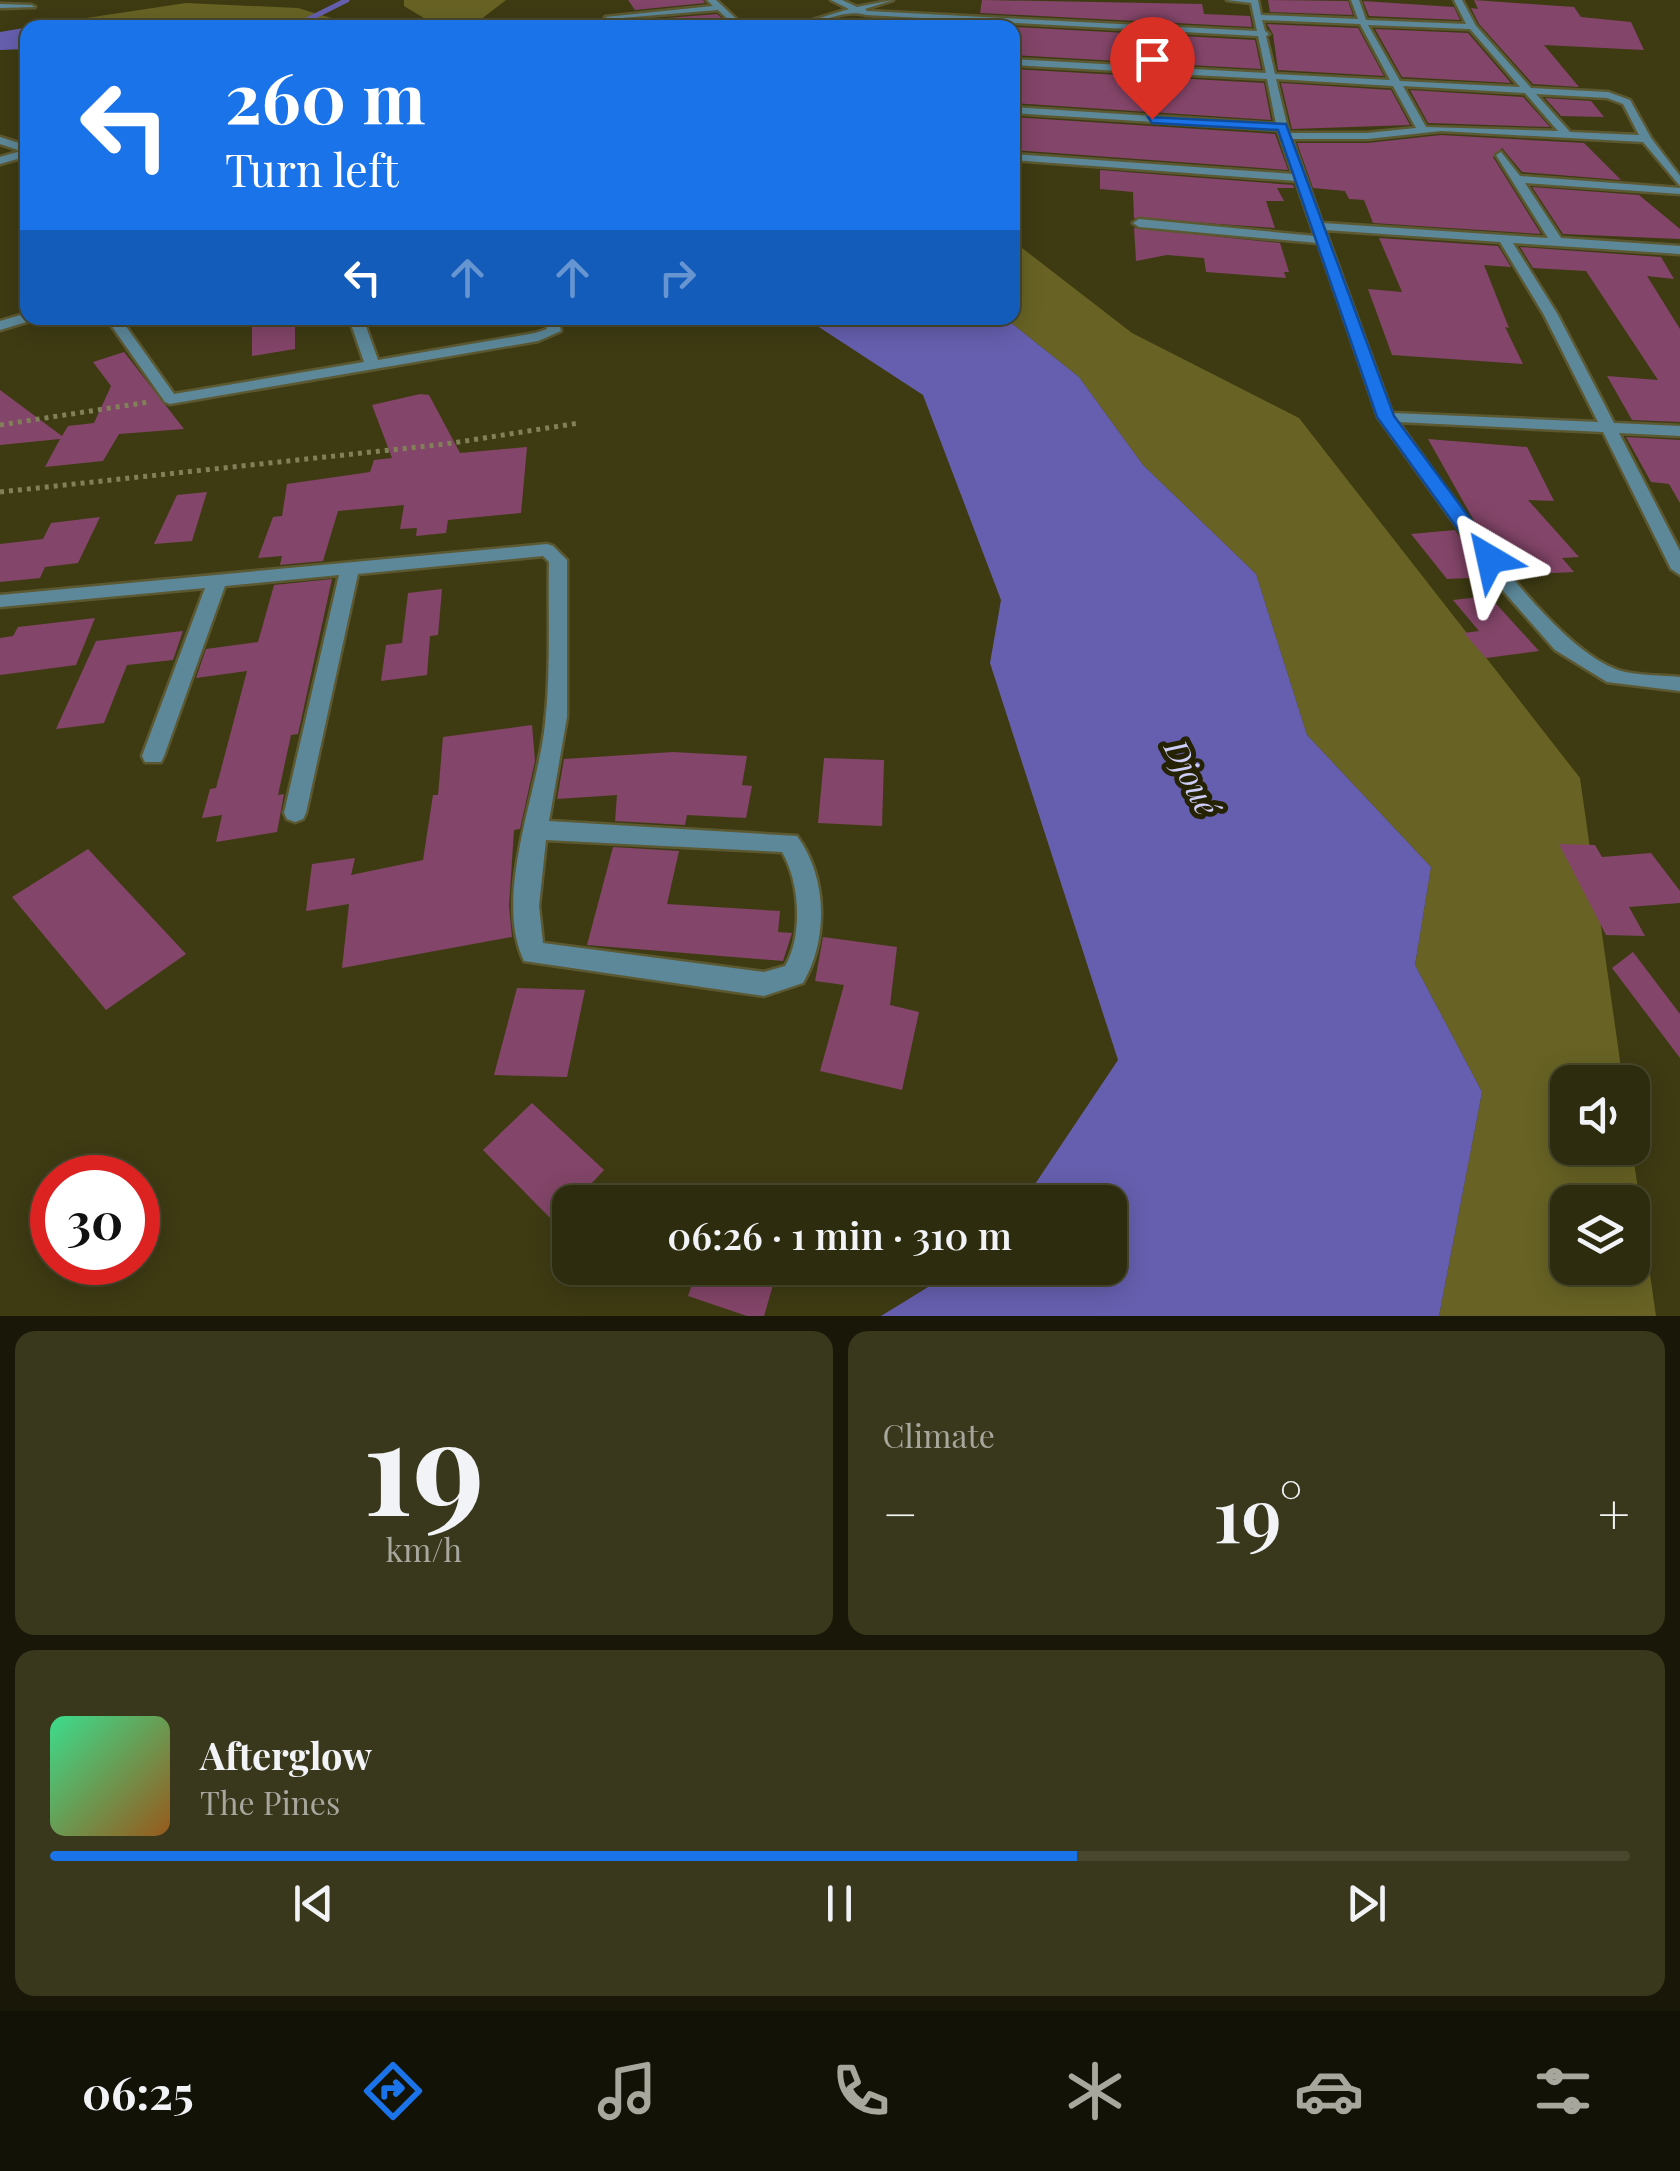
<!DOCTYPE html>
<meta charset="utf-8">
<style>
body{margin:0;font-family:"Playfair Display",serif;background:#3a381c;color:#f1f3f6;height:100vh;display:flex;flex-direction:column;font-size:38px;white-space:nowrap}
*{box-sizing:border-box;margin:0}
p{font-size:32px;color:#a7a79e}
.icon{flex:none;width:55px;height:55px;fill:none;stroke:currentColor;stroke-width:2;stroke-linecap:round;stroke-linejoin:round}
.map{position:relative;height:1316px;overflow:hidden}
.panel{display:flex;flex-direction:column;gap:15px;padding:15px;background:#191808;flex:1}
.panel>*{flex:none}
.guide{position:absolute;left:20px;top:20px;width:1000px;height:305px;border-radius:20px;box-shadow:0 5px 25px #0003,0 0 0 2px #49482e;background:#1a73e8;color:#fff;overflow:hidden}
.fabs{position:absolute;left:1550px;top:1065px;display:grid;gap:20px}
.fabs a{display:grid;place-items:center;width:100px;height:100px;border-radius:20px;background:#2e2c0e;box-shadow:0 5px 25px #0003,0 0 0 2px #49482e;font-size:50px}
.speed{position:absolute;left:30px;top:1155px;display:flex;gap:20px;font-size:50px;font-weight:700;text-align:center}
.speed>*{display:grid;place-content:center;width:130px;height:130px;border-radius:50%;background:#2e2c0e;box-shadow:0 5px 25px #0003,0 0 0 2px #49482e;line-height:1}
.speed .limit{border:15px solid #d22;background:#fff;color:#111}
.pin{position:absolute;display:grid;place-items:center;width:85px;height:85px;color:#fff;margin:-102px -42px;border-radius:50% 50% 50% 0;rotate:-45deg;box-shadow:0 0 10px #0007}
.pin .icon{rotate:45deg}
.me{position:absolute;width:110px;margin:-55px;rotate:324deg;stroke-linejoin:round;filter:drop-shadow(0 0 8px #0008)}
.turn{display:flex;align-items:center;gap:35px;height:210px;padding:0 40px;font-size:45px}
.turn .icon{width:130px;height:130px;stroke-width:2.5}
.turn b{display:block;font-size:70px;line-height:85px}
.lanes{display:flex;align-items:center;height:95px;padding:0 40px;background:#0003;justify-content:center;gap:50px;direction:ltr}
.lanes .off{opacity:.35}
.big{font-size:75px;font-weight:600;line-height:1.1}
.panel .card{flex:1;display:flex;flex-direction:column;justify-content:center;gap:15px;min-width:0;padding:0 35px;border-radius:20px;background:#3a381c}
.panel .dial{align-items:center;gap:0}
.dial b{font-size:130px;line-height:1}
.song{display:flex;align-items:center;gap:30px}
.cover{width:120px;height:120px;border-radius:15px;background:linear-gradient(135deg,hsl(150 70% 55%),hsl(30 70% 35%))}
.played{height:10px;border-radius:5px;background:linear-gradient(90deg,#1a73e8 65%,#49482e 65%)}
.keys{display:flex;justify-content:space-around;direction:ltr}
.heat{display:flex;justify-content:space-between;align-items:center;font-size:55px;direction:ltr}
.panel .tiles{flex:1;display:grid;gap:15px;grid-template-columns:1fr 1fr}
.card:last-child{grid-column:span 2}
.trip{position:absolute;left:552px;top:1185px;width:575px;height:100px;border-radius:20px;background:#2e2c0e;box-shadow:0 5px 25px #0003,0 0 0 2px #49482e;font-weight:600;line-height:100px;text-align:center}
.tab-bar{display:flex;height:160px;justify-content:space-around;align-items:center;background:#121206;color:#a7a79e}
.tab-bar .icon{width:70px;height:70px}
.tab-bar .selected{color:#1a73e8}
.tab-bar b{font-size:45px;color:#f1f3f6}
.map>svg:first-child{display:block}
.green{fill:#686324;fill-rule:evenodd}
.water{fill:#665faf}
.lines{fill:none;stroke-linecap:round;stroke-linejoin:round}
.stream{stroke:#665faf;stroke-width:5}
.building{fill:#834569}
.street-casing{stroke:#5c5932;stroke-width:5}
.path{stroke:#828059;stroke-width:5;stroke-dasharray:4 5;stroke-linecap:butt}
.street{fill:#5c889a;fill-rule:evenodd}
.route{fill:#1a73e8;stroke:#114b97;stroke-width:2.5}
.labels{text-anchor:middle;stroke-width:10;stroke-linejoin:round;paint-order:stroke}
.water-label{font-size:32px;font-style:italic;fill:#cecdfa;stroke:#242202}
</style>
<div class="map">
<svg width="1680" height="1316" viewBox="0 0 1680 1316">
<rect width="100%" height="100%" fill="#3e3b13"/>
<!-- green -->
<g class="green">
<polygon points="404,0 506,0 471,27 414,28 432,23 404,6"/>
<polygon points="186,3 298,8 361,27 246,28 137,18 53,23"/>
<path d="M1013,241L1132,333L1299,418L1580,778L1623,1082H1568V1148H1632L1656,1316H1439L1482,1092L1415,965L1431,867L1307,735L1256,574L1143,465L1079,377L1005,318H1012ZM1568,1202H1632V1268H1568Z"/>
</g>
<!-- water -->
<g class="water">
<polygon points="137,18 246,27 28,28 27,49 0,50 0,32 53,23"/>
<polygon points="805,318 1005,318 1079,377 1143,465 1256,574 1307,735 1431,867 1415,965 1482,1092 1439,1316 881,1316 959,1268 1110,1268 1110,1202 1023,1202 1118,1060 990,663 1001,600 923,395"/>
</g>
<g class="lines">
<!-- stream -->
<polyline class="stream" points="279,28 307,20 347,0"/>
</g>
<!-- building -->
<g class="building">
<polygon points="628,0 703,0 705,3 635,10"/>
<polygon points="982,0 1202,4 1204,14 1250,16 1252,27 980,13"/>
<polygon points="1268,0 1348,1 1353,15 1270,12"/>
<polygon points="1474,0 1574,7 1581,17 1631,22 1644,50 1544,45 1579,87 1533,84 1479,24 1471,8 1478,9"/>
<polygon points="1363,1 1454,7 1460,20 1369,16"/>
<polygon points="717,14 725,21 647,28 641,20"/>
<polygon points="1267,24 1358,28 1384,76 1278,70 1273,34"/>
<polygon points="978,25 1255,40 1261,69 1012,55 1012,28"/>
<polygon points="1375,29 1468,33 1511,83 1402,77"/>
<polygon points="1012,69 1264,83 1271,120 1012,103"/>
<polygon points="1281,83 1391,90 1410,125 1292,129"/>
<polygon points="1410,90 1523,97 1550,127 1428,123"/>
<polygon points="1545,98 1591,101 1604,117 1561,116"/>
<polygon points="1012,117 1275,134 1288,170 1012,150"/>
<polygon points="1441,135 1584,143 1621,180 1522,172 1502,148 1493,157 1541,234 1373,223 1364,200 1349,199 1345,191 1313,188 1297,143 1367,143"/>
<polygon points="1100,170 1293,185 1294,188 1277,188 1284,201 1266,201 1275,228 1134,218 1133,192 1100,189"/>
<polygon points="1532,187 1639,195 1680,229 1680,239 1563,234"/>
<polygon points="1134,228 1280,243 1289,272 1284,272 1286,278 1206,272 1204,258 1167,255 1136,261"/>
<polygon points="1379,238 1498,246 1511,267 1484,265 1509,328 1505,327 1523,364 1392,355 1368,289 1402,292"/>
<polygon points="1520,247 1661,257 1674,279 1647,276 1680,329 1680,422 1632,420 1607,376 1658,380 1586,271 1533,268"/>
<polygon points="252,318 295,318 295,349 252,356"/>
<polygon points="124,352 184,429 119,434 103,461 45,467 60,439 0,445 0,390 62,436 68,426 94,423 111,386 93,362"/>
<polygon points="420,394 429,395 460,453 527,447 521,513 448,520 446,533 416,536 417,528 400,529 404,505 338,511 323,561 280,565 282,556 258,558 273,517 282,516 287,484 370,472 374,460 392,458 372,405"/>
<polygon points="1626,437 1680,440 1680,503 1669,484 1651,482"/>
<polygon points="1428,439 1527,447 1554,501 1528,500 1579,557 1562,558 1574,572 1516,575 1477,526"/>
<polygon points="207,492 192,541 154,544 177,495"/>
<polygon points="100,517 78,563 45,567 40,578 0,582 0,544 43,539 51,523"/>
<polygon points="1455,530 1488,577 1447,579 1411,534"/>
<polygon points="332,579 298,734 291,735 278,795 284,794 277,832 216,842 222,815 202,818 210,789 216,788 247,671 196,678 206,649 258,642 274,585"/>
<polygon points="442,589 438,635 430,636 427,675 381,681 386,645 402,643 408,593"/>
<polygon points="1489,596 1539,651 1486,658 1464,633 1479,631 1453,600"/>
<polygon points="95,618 76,665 0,675 0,638 13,636 18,627"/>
<polygon points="183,631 173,660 127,665 104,723 56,729 96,641"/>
<polygon points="532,725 535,761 520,829 514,830 509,906 512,937 342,968 349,904 306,911 312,864 355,858 351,875 423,860 433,795 438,795 443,737"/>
<polygon points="673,752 747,756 742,785 752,786 746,818 687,815 685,825 615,821 617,795 557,799 564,759"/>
<polygon points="824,758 884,760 882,826 818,823"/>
<polygon points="1559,844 1595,845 1602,857 1651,853 1680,891 1680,903 1629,907 1645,936 1606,935"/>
<polygon points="613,847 679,851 667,904 780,911 778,932 792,933 783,961 587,945"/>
<polygon points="88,849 186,954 106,1010 12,897"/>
<polygon points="823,937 897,947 890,1005 919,1012 902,1090 820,1071 844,985 815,981"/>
<polygon points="1633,952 1680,1014 1680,1058 1612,968"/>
<polygon points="517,988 585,990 567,1077 494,1075"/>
<polygon points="532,1103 604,1170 555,1223 483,1150"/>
<polygon points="698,1268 778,1268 764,1316 747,1316 688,1296"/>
</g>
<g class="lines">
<!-- street casing -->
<g class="street-casing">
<g id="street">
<polygon points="707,0 716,0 746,28 737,28 718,10 609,19 605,17 713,6"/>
<path d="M831,0H842L857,7L893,0L865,9L867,11L1257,31L1251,3L1227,0H1258L1261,15L1358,19L1351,0H1359L1366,20L1466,24L1454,0H1462L1476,26L1531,88L1608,92L1630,100L1651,138L1680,176V186L1643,142L1441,131L1367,139H1292L1322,223L1548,238L1496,155L1501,152L1520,176L1680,188V194L1525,183L1561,238L1680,246V254L1513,243L1558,315L1614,423L1680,426V436L1619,433L1680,551V575L1671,569L1603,432L1398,422C1446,487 1545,644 1618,670C1636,676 1661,675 1680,677V691L1607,682L1555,650L1504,592L1378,417L1318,243L1139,227L1133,223L1139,219L1315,236L1296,181L1012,160V154L1293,174L1278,130L1012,113V107L1276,124L1267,79L1012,65V59L1266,73L1258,36L866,15C843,7 812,28 787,28L849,9ZM1262,20L1360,24L1390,80L1275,74L1266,36L1269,34L1265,31ZM1368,25L1470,29L1520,87L1400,81ZM1276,79L1393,86L1416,128L1367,133H1289ZM1403,86L1525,93L1558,131L1426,127ZM1536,94L1607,98L1623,104L1639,135L1570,132ZM1325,230L1500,242L1544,315L1598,422L1392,413Z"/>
<polygon points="0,4 31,5 35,7 0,8"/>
<polygon points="0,137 28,146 28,156 0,164 0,157 21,151 0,144"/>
<polygon points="28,313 28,318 35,318 33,320 0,330 0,321"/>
<polygon points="106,318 120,318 174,394 364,362 349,318 363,318 378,360 535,333 547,329 544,318 558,318 561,331 538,341 170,404 165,402"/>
<path d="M547,544L553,546L567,560V717L549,821L797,836C828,878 828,940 803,983L764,996L524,961C493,896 538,793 545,724C551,670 548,616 549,562L543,556L358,574L306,813L303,819L295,822L287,819L284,813L339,575L225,586L164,756L161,762H145L142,756L205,588L0,607V595ZM546,840L782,852C800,882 803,936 785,966L764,972L543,943L539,906Z"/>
</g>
</g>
<!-- path -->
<g class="path">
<polyline points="0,425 149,402"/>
<polyline points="0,492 446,444 579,423"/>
</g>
<!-- street -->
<use href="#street" class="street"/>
</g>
<!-- route -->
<polygon class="route" points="1148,117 1286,124 1394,416 1497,555 1500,559 1497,564 1483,564 1377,417 1278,130 1152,123"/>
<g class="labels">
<!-- water labels -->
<g class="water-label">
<text transform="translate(1191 778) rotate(63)" y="11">Djoué</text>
</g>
</g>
</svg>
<div class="fabs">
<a><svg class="icon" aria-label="sound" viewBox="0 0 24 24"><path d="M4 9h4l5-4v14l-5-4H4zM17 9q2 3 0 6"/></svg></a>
<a><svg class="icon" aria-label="layers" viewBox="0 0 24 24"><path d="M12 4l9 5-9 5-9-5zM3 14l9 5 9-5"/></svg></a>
</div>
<div class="speed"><div class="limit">30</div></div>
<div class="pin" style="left:1152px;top:119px;background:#d93025"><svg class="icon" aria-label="arrive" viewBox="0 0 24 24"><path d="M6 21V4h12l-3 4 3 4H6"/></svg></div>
<svg class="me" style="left:1490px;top:559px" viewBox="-20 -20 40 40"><path d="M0-17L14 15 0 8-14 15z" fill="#1a73e8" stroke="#fff" stroke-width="4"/></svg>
<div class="trip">06:26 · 1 min · 310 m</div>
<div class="guide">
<div class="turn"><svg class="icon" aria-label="left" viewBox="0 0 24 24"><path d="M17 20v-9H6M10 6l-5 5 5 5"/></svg><div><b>260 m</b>Turn left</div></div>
<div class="lanes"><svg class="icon" aria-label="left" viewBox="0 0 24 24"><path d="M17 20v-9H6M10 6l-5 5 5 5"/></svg><svg class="icon off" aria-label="ahead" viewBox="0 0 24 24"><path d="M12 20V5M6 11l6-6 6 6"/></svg><svg class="icon off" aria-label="ahead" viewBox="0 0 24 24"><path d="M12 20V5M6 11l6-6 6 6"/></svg><svg class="icon off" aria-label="right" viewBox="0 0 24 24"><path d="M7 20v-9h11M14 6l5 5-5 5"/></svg></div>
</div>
</div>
<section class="panel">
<div class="tiles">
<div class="card dial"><b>19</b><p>km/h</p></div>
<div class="card"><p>Climate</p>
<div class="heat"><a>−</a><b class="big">19°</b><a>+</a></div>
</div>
<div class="card">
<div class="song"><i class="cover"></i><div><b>Afterglow</b><p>The Pines</p></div></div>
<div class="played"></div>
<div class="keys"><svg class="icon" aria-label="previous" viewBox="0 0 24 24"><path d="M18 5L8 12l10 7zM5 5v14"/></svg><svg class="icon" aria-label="pause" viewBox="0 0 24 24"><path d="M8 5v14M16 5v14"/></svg><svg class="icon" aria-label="next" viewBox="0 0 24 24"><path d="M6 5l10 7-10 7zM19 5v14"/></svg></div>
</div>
</div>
</section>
<nav class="tab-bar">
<b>06:25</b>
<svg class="icon selected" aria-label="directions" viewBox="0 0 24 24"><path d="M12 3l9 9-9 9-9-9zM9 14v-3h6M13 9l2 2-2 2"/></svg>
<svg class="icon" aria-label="music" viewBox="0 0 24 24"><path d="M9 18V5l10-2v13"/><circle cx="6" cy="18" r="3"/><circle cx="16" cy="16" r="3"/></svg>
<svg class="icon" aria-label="phone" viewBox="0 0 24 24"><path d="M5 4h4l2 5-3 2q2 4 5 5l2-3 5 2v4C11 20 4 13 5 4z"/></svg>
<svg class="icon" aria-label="climate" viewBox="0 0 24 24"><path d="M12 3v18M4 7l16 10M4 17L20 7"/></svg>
<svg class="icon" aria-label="car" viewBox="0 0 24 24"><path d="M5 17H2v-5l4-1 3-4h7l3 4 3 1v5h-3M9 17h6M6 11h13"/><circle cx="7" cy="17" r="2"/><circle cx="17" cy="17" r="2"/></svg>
<svg class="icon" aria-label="filters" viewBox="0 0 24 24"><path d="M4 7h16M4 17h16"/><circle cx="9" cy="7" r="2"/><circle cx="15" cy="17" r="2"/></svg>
</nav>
